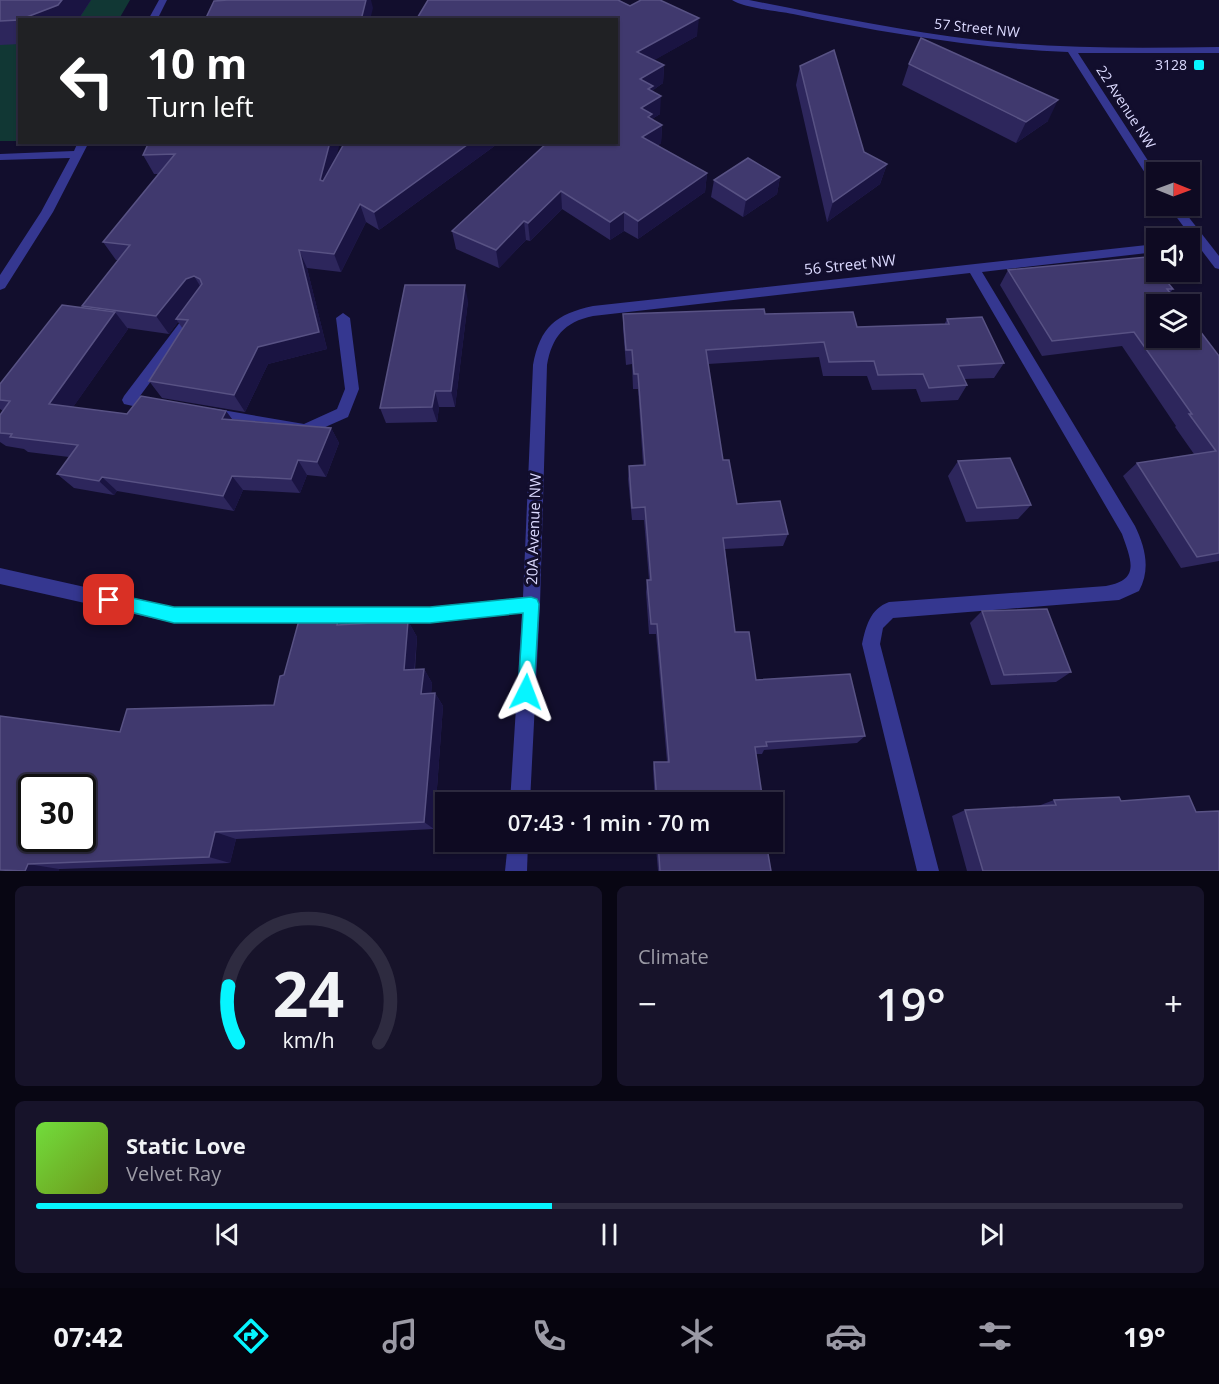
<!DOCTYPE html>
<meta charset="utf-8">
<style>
body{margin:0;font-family:"Open Sans",sans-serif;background:#17132a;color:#f1f3f6;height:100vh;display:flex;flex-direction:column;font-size:22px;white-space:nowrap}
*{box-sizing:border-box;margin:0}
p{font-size:20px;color:#9b9aa5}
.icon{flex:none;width:33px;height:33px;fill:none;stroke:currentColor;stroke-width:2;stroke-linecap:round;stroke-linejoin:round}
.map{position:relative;height:871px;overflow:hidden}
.drawer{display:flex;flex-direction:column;gap:15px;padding:15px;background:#080613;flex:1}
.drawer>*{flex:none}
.banner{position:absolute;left:18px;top:18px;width:600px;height:126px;border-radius:0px;box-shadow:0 2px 4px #0004,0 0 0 2px #2e2b40;background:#202124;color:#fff;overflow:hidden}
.needle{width:39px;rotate:91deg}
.controls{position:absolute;left:1146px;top:162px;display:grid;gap:12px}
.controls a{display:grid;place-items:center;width:54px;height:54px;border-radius:0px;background:#0e0a22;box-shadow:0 2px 4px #0004,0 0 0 2px #2e2b40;font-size:30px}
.speed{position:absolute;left:18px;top:774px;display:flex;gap:12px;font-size:30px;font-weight:700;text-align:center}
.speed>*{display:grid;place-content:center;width:78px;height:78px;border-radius:50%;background:#0e0a22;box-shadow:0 2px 4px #0004,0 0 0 2px #2e2b40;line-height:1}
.speed .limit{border:3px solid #111;border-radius:9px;background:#fff;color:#111}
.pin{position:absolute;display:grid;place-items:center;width:51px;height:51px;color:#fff;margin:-26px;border-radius:12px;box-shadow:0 3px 9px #0006}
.me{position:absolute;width:66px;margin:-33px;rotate:3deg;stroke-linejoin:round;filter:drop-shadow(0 0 4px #0008)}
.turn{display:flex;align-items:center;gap:21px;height:126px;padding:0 30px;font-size:27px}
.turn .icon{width:78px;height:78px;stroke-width:2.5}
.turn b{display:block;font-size:42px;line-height:51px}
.big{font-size:45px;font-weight:600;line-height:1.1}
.drawer .tile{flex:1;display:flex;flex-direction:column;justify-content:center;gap:9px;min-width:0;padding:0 21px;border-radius:9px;background:#17132a}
.drawer .dial{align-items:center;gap:0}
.dial svg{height:156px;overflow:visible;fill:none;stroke:#2e2b40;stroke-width:7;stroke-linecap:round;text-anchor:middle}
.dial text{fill:#f1f3f6;stroke:none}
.song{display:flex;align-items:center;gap:18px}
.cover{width:72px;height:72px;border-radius:9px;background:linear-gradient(135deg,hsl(100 70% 55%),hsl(80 70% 35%))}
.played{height:6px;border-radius:3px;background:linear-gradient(90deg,#06f5ff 45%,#2e2b40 45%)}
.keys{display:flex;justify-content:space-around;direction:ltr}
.heat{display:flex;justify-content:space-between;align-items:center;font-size:33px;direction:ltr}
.drawer .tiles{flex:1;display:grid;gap:15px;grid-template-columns:1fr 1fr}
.tile:last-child{grid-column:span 2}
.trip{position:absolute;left:435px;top:792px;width:348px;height:60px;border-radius:0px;background:#0e0a22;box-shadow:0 2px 4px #0004,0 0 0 2px #2e2b40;font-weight:600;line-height:60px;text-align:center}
.dock{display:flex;height:96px;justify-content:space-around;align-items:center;background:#06040e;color:#9b9aa5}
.dock .icon{width:42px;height:42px}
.dock .on{color:#06f5ff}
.dock b{font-size:27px;color:#f1f3f6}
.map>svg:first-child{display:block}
.green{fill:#113734}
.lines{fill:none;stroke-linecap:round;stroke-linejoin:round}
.minor{fill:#353790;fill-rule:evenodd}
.wall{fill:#2d265c}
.shaded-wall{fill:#1a1442}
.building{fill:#40396e;stroke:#585284;stroke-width:1.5;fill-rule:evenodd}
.route{fill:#06f5ff;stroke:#049fa6;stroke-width:1.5}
.poi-dot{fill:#06f5ff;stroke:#120e2d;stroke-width:2}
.labels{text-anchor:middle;stroke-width:6;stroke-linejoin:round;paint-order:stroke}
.far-street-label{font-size:14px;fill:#dcdaff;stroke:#120e2d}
.far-poi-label{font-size:14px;fill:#dcdaff;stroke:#120e2d;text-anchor:end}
.street-label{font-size:15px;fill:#dcdaff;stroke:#120e2d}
</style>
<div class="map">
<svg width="1219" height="871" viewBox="0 0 1219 871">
<rect width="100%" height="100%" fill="#120e2d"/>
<!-- green -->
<polygon class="green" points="0,0 130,0 119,19 20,20 19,141 0,141"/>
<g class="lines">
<!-- minor -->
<g class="minor">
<polygon points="159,0 167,0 157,20 148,20"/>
<path d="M732,0H749C825,15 901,31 978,40C1058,49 1139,48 1219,47V53H1078L1156,173V185L1152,184L1068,52C975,48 884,33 793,14C777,11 744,8 732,0Z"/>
<polygon points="78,142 89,142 53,212 5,288 0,290 0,275 41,212 70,158 0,160 0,154 74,151"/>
<polygon points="1168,206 1180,206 1219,256 1219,269 1215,268"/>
<path d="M1156,244V252L982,272L1135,526C1145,547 1151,569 1139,591L1119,600L893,618L883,628L880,644L939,871H917L862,644C866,626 870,609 889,602L1106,586C1141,580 1131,560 1122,534L970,273L593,316C564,322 552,337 547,365L540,604L530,802H510L522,613L430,623H174L0,584V568L174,607H430L523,597L533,365C540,327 556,314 593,306Z"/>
<polygon points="192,311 199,316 197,319 140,396 160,401 162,405 160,409 155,411 124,404 122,400 124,396 187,313"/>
<polygon points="343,313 350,318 359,389 348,417 305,436 206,418 204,414 206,410 211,408 304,424 337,409 345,389 336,318"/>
<polygon points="508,842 528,842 527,871 505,871"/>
</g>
</g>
<!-- wall -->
<g class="wall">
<polygon points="0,0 91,0 78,20 20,20 20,44 0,45"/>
<polygon points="616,20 697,36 654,60 664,65 663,83 653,90 660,114 652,119 662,125 661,143 657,146 707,173 705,192 638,239 624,231 610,240 562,209 530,241 526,240 499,268 456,249 452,231 616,142"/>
<polygon points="909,64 1048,121 1016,143 902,85"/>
<polygon points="800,66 864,152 887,164 880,184 827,222 796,85"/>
<polygon points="149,142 337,157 500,142 379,230 366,222 341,272 307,268 327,349 268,364 245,412 162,398 149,381 183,329 178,322 169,334 127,328 128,329 73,407 127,414 226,411 232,419 331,428 339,443 326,477 307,475 300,493 243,490 234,511 117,491 114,495 74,488 57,474 69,457 28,452 24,449 6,446 0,442 0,415 3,411 0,409 0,384 83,308 82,306 118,260 116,260 103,242 159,174 154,174 143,155"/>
<polygon points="780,177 777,194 743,217 711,197 714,180"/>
<polygon points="1008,270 1173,289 1170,293 1219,356 1219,561 1181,568 1123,476 1137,463 1194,454 1175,427 1176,426 1122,346 1042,356 1000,285"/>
<polygon points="468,301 455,407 439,407 437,422 386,423 380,408"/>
<polygon points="623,314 765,314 857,327 944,325 947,319 1004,363 994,378 964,379 967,385 958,400 921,402 916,389 872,390 867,376 823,376 819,357 708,364 723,460 737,504 788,534 783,546 725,549 735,632 756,680 865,736 857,743 764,750 762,754 756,754 763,802 655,802 653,769 654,762 667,762 656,634 649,634 646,592 647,580 649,580 644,520 632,520 628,479 629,466 643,465 638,389 633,389 632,364 626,365 623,329"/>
<polygon points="958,461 1031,505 1018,519 966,522 948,476"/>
<polygon points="982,611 1071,672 1056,682 991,685 970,623"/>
<polygon points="339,614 347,624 408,621 417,637 415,670 424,669 432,683 431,694 435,693 443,706 434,829 236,839 230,863 4,871 120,732 274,705 284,675"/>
<polygon points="1054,800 1121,801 1196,812 1219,871 967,871 952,816 965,810 1038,806"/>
<polygon points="658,842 766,842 771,871 658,871 656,847"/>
</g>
<!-- shaded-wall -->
<g class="shaded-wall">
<polygon points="62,0 91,0 78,20 21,20"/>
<polygon points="366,0 371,0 373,8 370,20 361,20"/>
<polygon points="699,18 697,36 637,70 637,52"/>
<polygon points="664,65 663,83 653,90 652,101 661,96 660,114 652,119 662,125 661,143 641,156 640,79"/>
<polygon points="1058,100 1048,121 1016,143 1026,122"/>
<polygon points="330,142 340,142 327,199 320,180"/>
<polygon points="471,142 500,142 379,230 374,212"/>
<polygon points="887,164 880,184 827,222 833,202"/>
<polygon points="707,173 705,192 638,239 638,221"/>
<polygon points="780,177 777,194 743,217 746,200"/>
<polygon points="561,191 562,209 530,241 528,223"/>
<polygon points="360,204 366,222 341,272 334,254"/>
<polygon points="624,212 624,231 610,240 610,222"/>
<polygon points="524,221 526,240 499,268 496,250"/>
<polygon points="299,250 307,268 327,349 268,364 245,412 234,395"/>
<polygon points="194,276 205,294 176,319 178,322 169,334 156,316 186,279"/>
<polygon points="465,285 468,301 455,407 451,391"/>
<polygon points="115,312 128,329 64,420 49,404"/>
<polygon points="435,391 439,407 437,422 432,407"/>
<polygon points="226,411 237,426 222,419"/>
<polygon points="331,428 339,443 326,477 317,462"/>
<polygon points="298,460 307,475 300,493 291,479"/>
<polygon points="232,476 243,490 234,511 223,496"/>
<polygon points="102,477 117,491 114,495 99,481"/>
<polygon points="339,614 351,630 337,625"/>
<polygon points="408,621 417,637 413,684 404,670"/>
<polygon points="424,669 432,683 430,707 421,694"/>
<polygon points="435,693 443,706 434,829 424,822"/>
<polygon points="215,832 236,839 230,863 209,857"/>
<polygon points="28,864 59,869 59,871 25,871"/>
</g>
<!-- building -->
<g class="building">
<polygon points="0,0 62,0 58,5 19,20 0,21"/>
<polygon points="228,0 366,0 361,20 205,20 214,1"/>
<polygon points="428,0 618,0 630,6 641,0 660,0 699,18 637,52 664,65 640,79 653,86 648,89 661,96 641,108 652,114 648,117 662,125 642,137 707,173 638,221 624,212 610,222 561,191 528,223 524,221 496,250 452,231 548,142 616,142 616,20 416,20"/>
<polygon points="921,38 1058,100 1026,122 909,64"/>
<polygon points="834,50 864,152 887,164 833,202 800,66"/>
<polygon points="149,142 330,142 320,180 323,181 345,142 471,142 374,212 360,204 334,254 299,250 319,332 258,347 234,395 149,381 188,320 176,319 202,284 200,279 194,276 186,279 156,316 82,306 130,245 103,242 175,154 143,155"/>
<polygon points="748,158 780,177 746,200 714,180"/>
<polygon points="1147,257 1156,268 1156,272 1159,272 1173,289 1167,289 1179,304 1156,304 1156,338 1190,338 1190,318 1219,356 1219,553 1197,557 1137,463 1216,451 1189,414 1192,414 1134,332 1052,341 1008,270"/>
<polygon points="405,285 465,285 451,391 435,391 432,407 380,408"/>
<polygon points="62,305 115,312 49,404 127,414 141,396 226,411 222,419 331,428 317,462 298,460 291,479 232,476 223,496 102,477 99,481 57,474 78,445 10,437 12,434 0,433 0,415 10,401 0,400 0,384"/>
<polygon points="764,309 765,314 853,312 857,327 949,324 947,319 982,317 1004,363 958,366 967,385 929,388 923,374 878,375 874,361 829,362 824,342 706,350 723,460 729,460 737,504 780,501 788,534 723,538 735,632 749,632 756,680 850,674 865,736 766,742 767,746 755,747 763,802 657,802 654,762 669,762 657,624 651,624 647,580 651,580 645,507 632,508 629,466 645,465 638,374 634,374 632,350 626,350 623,314"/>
<polygon points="1010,458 1031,505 977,508 958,461"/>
<polygon points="1047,609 1071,672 1004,675 982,611"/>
<path d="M301,613L339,614L337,625L408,621L404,670L424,669L421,694L435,693L424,822L215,832L209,857L28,864L25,871L0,870V716L120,732L127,709L274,705L280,676L284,675ZM32,788H82V838H32Z"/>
<polygon points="1189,796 1196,812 1219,811 1219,871 983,871 965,810 1056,805 1054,800 1119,797 1121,801"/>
<polygon points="658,842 766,842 771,871 660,871"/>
</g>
<!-- route -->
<polygon class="route" points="109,593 174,607 430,607 531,597 537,599 539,604 534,692 532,698 526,701 520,698 518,692 523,613 430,623 174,623 103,605 101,600 103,595"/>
<!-- markers -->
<rect class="poi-dot" x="1193" y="59" width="12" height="12" rx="3"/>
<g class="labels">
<!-- far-street labels -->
<g class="far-street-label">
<text transform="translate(977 28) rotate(6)" y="5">57 Street NW</text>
<text transform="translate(1126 107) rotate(57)" y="5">22 Avenue NW</text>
</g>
<!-- far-poi labels -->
<g class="far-poi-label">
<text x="1187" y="70">3128</text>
</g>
<!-- street labels -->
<g class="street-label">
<text transform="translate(850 265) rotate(-6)" y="5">56 Street NW</text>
<text transform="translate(534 529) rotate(-88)" y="5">20A Avenue NW</text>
</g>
</g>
</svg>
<div class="controls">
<a><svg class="needle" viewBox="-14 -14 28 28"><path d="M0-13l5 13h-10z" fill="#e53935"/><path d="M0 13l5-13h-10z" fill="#9b9aa5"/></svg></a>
<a><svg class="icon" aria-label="sound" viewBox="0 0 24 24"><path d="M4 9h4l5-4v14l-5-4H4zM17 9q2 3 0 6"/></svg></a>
<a><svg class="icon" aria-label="layers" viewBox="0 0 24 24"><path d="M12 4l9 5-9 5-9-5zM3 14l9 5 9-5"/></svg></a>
</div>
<div class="speed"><div class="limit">30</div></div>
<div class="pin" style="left:109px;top:600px;background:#d93025"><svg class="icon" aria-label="arrive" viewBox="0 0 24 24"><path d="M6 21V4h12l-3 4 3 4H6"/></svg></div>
<svg class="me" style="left:526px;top:692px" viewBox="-20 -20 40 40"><path d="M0-17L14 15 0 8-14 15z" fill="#06f5ff" stroke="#fff" stroke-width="4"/></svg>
<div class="trip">07:43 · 1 min · 70 m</div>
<div class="banner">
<div class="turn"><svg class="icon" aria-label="left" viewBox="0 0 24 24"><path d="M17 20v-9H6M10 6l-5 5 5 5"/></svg><div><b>10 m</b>Turn left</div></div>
</div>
</div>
<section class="drawer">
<div class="tiles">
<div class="tile dial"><svg viewBox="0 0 100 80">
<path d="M14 69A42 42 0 1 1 86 69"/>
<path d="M14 69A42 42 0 0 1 9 40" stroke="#06f5ff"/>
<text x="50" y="56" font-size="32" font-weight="700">24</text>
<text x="50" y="72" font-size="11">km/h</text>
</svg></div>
<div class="tile"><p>Climate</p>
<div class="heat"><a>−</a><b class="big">19°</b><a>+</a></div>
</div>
<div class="tile">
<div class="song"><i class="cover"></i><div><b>Static Love</b><p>Velvet Ray</p></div></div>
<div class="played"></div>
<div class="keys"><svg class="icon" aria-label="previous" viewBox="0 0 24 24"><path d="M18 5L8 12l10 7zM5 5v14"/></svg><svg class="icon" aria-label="pause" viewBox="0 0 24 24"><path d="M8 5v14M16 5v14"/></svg><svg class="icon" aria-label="next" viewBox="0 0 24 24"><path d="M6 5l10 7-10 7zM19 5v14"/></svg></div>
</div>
</div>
</section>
<nav class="dock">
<b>07:42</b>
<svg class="icon on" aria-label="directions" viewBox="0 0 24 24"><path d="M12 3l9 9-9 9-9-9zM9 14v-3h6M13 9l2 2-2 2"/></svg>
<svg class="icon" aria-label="music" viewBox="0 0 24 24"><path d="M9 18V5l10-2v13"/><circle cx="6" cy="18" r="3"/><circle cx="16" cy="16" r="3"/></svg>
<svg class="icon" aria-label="phone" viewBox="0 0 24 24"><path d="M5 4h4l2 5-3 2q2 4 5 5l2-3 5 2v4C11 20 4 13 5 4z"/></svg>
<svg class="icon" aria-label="climate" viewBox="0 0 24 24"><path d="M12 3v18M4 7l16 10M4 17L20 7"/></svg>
<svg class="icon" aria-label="car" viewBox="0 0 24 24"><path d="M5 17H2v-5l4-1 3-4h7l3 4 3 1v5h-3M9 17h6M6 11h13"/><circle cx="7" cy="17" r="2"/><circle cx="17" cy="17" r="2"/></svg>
<svg class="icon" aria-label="filters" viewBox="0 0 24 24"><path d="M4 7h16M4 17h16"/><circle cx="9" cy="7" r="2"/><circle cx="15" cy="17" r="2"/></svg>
<b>19°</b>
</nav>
